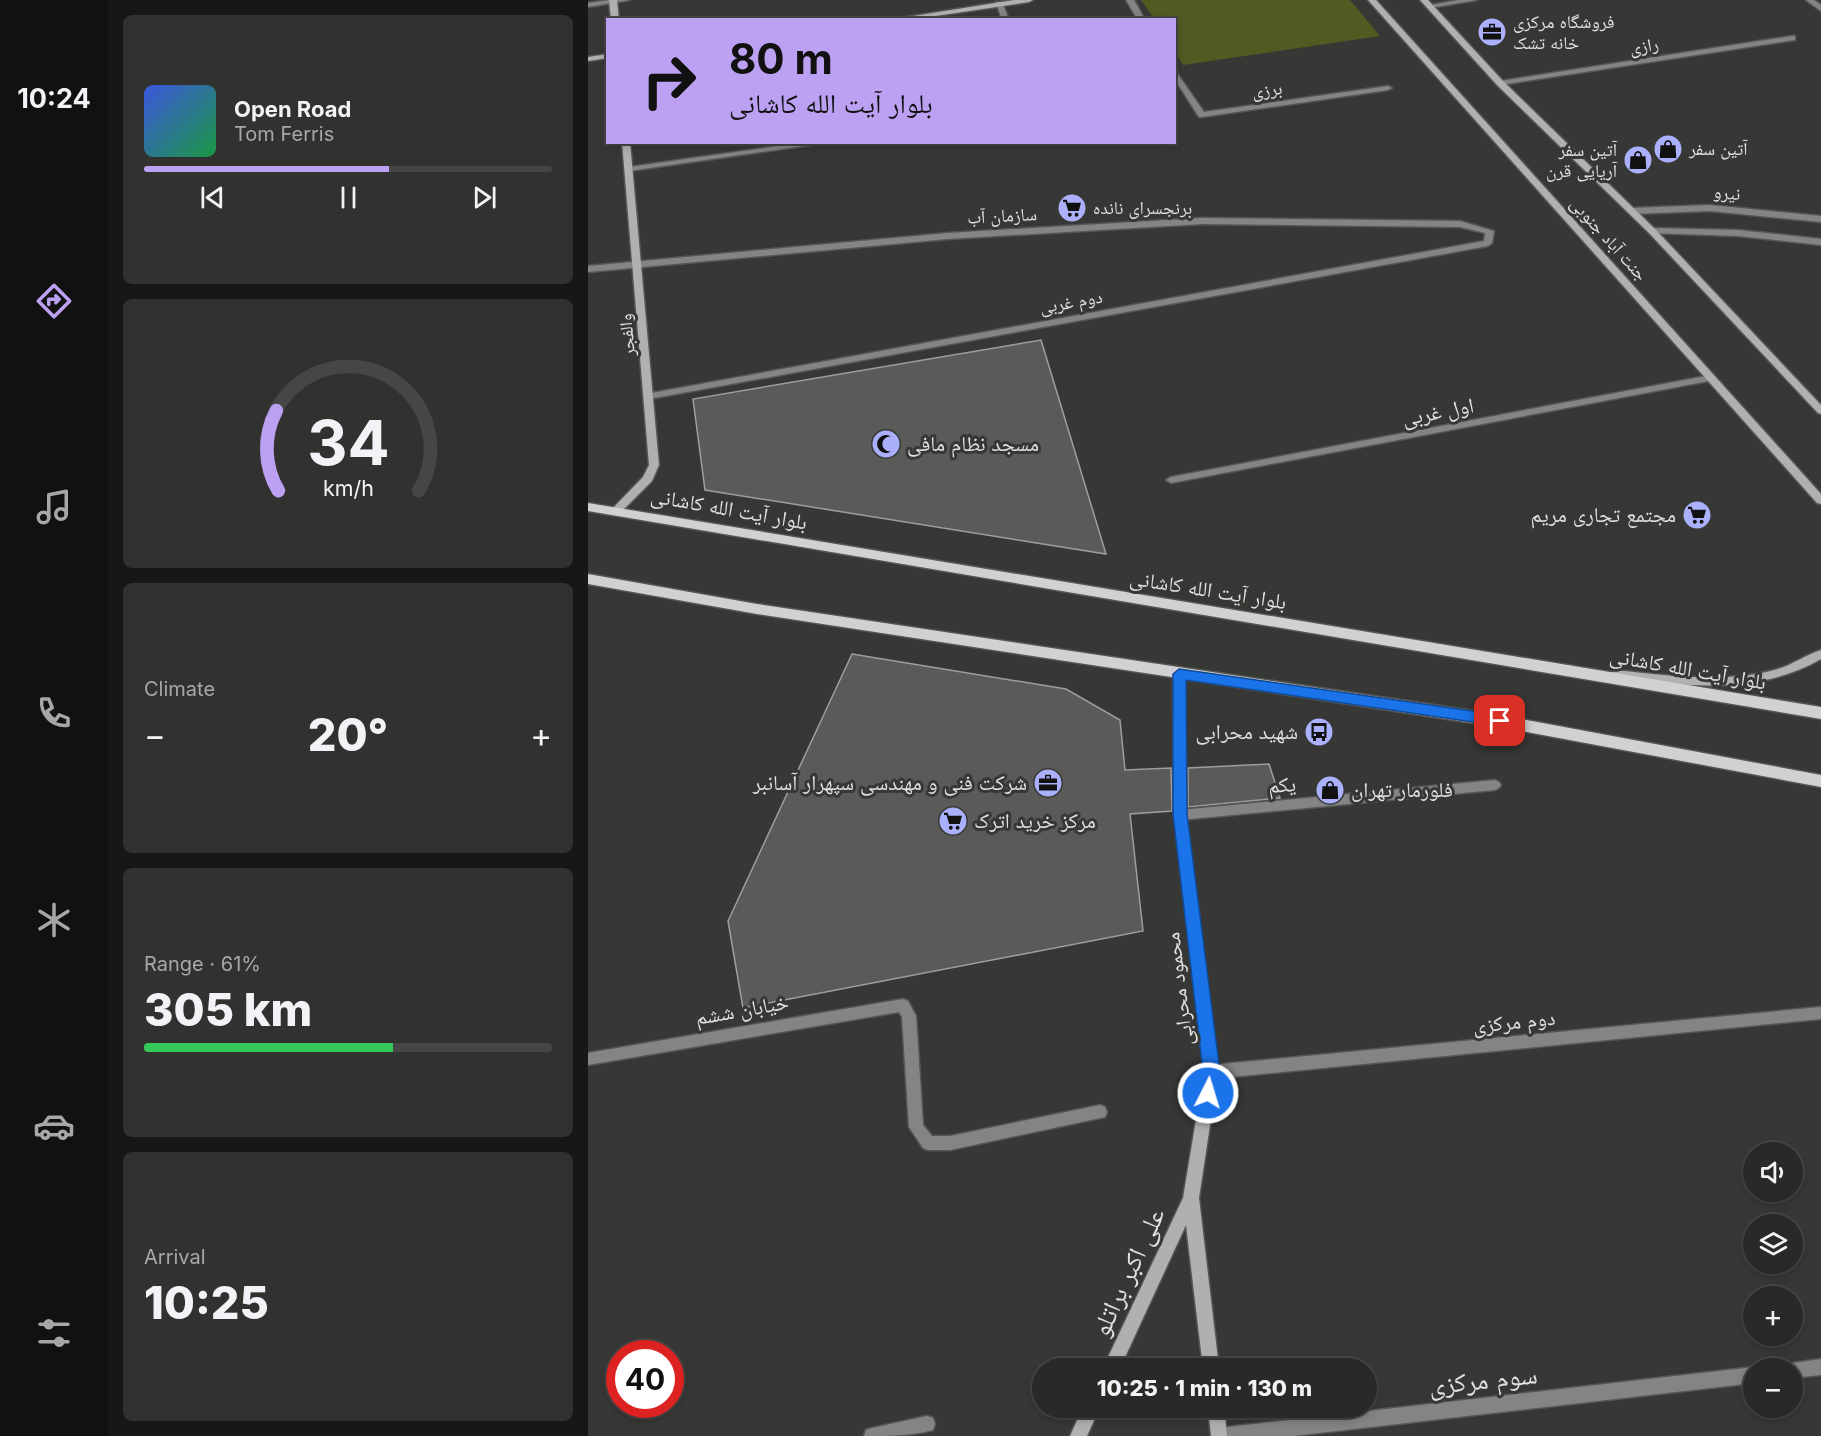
<!DOCTYPE html>
<meta charset="utf-8">
<style>
body{margin:0;font-family:Inter,"Noto Naskh Arabic",sans-serif;background:#313230;color:#f1f3f6;height:100vh;display:flex;flex-direction:column;font-size:22px;white-space:nowrap}
*{box-sizing:border-box;margin:0}
p{font-size:20px;color:#a5a7a8}
.icon{flex:none;width:33px;height:33px;fill:none;stroke:currentColor;stroke-width:2;stroke-linecap:round;stroke-linejoin:round}
.map{position:relative;flex:1;overflow:hidden}
.panel{display:flex;flex-direction:column;gap:15px;padding:15px;background:#171716;width:480px}
.panel>*{flex:none}
.hud{position:absolute;left:18px;top:18px;width:570px;height:126px;border-radius:0px;box-shadow:0 3px 9px #0003,0 0 0 2px #454645;background:#bca0f2;color:#111;overflow:hidden}
.buttons{position:absolute;left:1155px;top:1142px;display:grid;gap:12px}
.buttons a{display:grid;place-items:center;width:60px;height:60px;border-radius:50%;background:#292a28;box-shadow:0 3px 9px #0003,0 0 0 2px #454645;font-size:30px}
.speed{position:absolute;left:18px;top:1340px;display:flex;gap:12px;font-size:30px;font-weight:700;text-align:center}
.speed>*{display:grid;place-content:center;width:78px;height:78px;border-radius:50%;background:#292a28;box-shadow:0 3px 9px #0003,0 0 0 2px #454645;line-height:1}
.speed .limit{border:9px solid #d22;background:#fff;color:#111}
.pin{position:absolute;display:grid;place-items:center;width:51px;height:51px;color:#fff;margin:-26px;border-radius:12px;box-shadow:0 3px 9px #0006}
.me{position:absolute;width:66px;margin:-33px;rotate:5deg;stroke-linejoin:round;filter:drop-shadow(0 0 4px #0008)}
.turn{display:flex;align-items:center;gap:21px;height:126px;padding:0 24px;font-size:27px}
.turn .icon{width:78px;height:78px;stroke-width:2.5}
.turn b{display:block;font-size:42px;line-height:51px}
.big{font-size:45px;font-weight:800;line-height:1.1}
.panel .card{flex:1;display:flex;flex-direction:column;justify-content:center;gap:9px;min-width:0;padding:0 21px;border-radius:9px;background:#313230}
.panel .dial{align-items:center;gap:0}
.dial svg{height:156px;overflow:visible;fill:none;stroke:#454645;stroke-width:7;stroke-linecap:round;text-anchor:middle}
.dial text{fill:#f1f3f6;stroke:none}
.song{display:flex;align-items:center;gap:18px}
.cover{width:72px;height:72px;border-radius:9px;background:linear-gradient(135deg,hsl(230 70% 55%),hsl(140 70% 35%))}
.played{height:6px;border-radius:3px;background:linear-gradient(90deg,#bca0f2 60%,#454645 60%)}
.keys{display:flex;justify-content:space-around;direction:ltr}
.heat{display:flex;justify-content:space-between;align-items:center;font-size:33px;direction:ltr}
.charge{height:9px;border-radius:4px;background:linear-gradient(90deg,#34c759 61%,#454645 0)}
.trip{position:absolute;left:444px;top:1358px;width:345px;height:60px;border-radius:30px;background:#292a28;box-shadow:0 3px 9px #0003,0 0 0 2px #454645;font-weight:800;line-height:60px;text-align:center}
main{display:flex;flex:1;min-height:0}
.dock{display:flex;flex-direction:column;width:108px;justify-content:space-around;align-items:center;background:#101110;color:#a5a7a8}
.dock .icon{width:42px;height:42px}
.dock .current{color:#bca0f2}
.dock b{font-size:27px;color:#f1f3f6}
.map>svg:first-child{display:block}
.green{fill:#525921}
.building{fill:#5a5b58;stroke:#9e9f9c;stroke-width:1.5}
.lines{fill:none;stroke-linecap:round;stroke-linejoin:round}
.street-casing{stroke:#555654;stroke-width:3}
.secondary-casing{stroke:#555654;stroke-width:3}
.primary-casing{stroke:#555654;stroke-width:3}
.street{fill:#848486;fill-rule:evenodd}
.secondary{fill:#afb0b2;fill-rule:evenodd}
.primary{fill:#d1d1d4;fill-rule:evenodd}
.route{fill:#1a73e8;stroke:#114b97;stroke-width:1.5}
.labels{text-anchor:middle;stroke-width:6;stroke-linejoin:round;paint-order:stroke}
.far-poi-label{font-size:18px;fill:#e0e1df;stroke:#373835;text-anchor:start}
.far-street-label{font-size:18px;fill:#e0e1df;stroke:#373835}
.street-label{font-size:21px;fill:#e0e1df;stroke:#373835}
.poi-label{font-size:21px;fill:#e0e1df;stroke:#373835;text-anchor:start}
.near-street-label{font-size:26px;fill:#e0e1df;stroke:#373835}
</style>
<main>
<nav class="dock">
<b>10:24</b>
<svg class="icon current" aria-label="directions" viewBox="0 0 24 24"><path d="M12 3l9 9-9 9-9-9zM9 14v-3h6M13 9l2 2-2 2"/></svg>
<svg class="icon" aria-label="music" viewBox="0 0 24 24"><path d="M9 18V5l10-2v13"/><circle cx="6" cy="18" r="3"/><circle cx="16" cy="16" r="3"/></svg>
<svg class="icon" aria-label="phone" viewBox="0 0 24 24"><path d="M5 4h4l2 5-3 2q2 4 5 5l2-3 5 2v4C11 20 4 13 5 4z"/></svg>
<svg class="icon" aria-label="climate" viewBox="0 0 24 24"><path d="M12 3v18M4 7l16 10M4 17L20 7"/></svg>
<svg class="icon" aria-label="car" viewBox="0 0 24 24"><path d="M5 17H2v-5l4-1 3-4h7l3 4 3 1v5h-3M9 17h6M6 11h13"/><circle cx="7" cy="17" r="2"/><circle cx="17" cy="17" r="2"/></svg>
<svg class="icon" aria-label="filters" viewBox="0 0 24 24"><path d="M4 7h16M4 17h16"/><circle cx="9" cy="7" r="2"/><circle cx="15" cy="17" r="2"/></svg>
</nav>
<section class="panel">
<div class="card">
<div class="song"><i class="cover"></i><div><b>Open Road</b><p>Tom Ferris</p></div></div>
<div class="played"></div>
<div class="keys"><svg class="icon" aria-label="previous" viewBox="0 0 24 24"><path d="M18 5L8 12l10 7zM5 5v14"/></svg><svg class="icon" aria-label="pause" viewBox="0 0 24 24"><path d="M8 5v14M16 5v14"/></svg><svg class="icon" aria-label="next" viewBox="0 0 24 24"><path d="M6 5l10 7-10 7zM19 5v14"/></svg></div>
</div>
<div class="card dial"><svg viewBox="0 0 100 80">
<path d="M14 69A42 42 0 1 1 86 69"/>
<path d="M14 69A42 42 0 0 1 13 28" stroke="#bca0f2"/>
<text x="50" y="56" font-size="32" font-weight="700">34</text>
<text x="50" y="72" font-size="11">km/h</text>
</svg></div>
<div class="card"><p>Climate</p>
<div class="heat"><a>−</a><b class="big">20°</b><a>+</a></div>
</div>
<div class="card"><p>Range · 61%</p><b class="big">305 km</b><div class="charge"></div></div>
<div class="card"><p>Arrival</p><b class="big">10:25</b></div>
</section>
<div class="map">
<svg width="1233" height="1436" viewBox="0 0 1233 1436">
<rect width="100%" height="100%" fill="#373835"/>
<!-- green -->
<polygon class="green" points="553,0 762,0 792,36 595,65 587,52 586,20 566,19"/>
<!-- building -->
<g class="building">
<polygon points="453,340 518,554 117,490 105,399"/>
<polygon points="264,654 478,689 532,720 537,770 583,768 584,811 542,814 555,931 155,1008 140,921"/>
<polygon points="681,764 692,798 600,807 600,768"/>
</g>
<g class="lines">
<!-- street casing -->
<g class="street-casing">
<g id="street">
<polygon points="22,0 42,0 0,7 0,3"/>
<polygon points="538,0 546,0 557,20 550,20"/>
<polygon points="870,0 889,0 842,8 838,6"/>
<polygon points="1218,0 1226,0 1233,5 1233,11"/>
<polygon points="408,2 414,2 421,20 414,20"/>
<polygon points="1204,36 1207,36 1207,40 912,85 908,83 912,81"/>
<polygon points="586,69 616,112 800,86 804,88 800,90 614,117 611,117 586,78"/>
<polygon points="218,142 243,142 41,171 37,169 41,167"/>
<polygon points="1122,205 1233,216 1233,222 1122,211 1043,214 1039,211 1043,208"/>
<polygon points="614,218 872,221 906,231 904,243 900,246 61,399 56,396 58,394 896,241 897,233 872,227 614,224 360,239 0,272 0,266 360,233"/>
<polygon points="1064,228 1150,230 1233,239 1233,245 1150,236 1061,233 1061,229"/>
<polygon points="1123,375 1128,378 1126,380 583,483 578,480 583,477"/>
<polygon points="907,780 911,782 913,785 911,788 907,790 592,820 588,819 586,815 588,811 592,810"/>
<polygon points="315,999 320,1001 328,1016 335,1125 344,1136 362,1136 512,1105 517,1107 519,1112 517,1117 362,1150 340,1150 335,1148 321,1127 314,1017 311,1012 0,1065 0,1053"/>
<polygon points="1233,1007 1233,1019 623,1079 618,1077 616,1072 618,1067 623,1065"/>
<polygon points="1233,1359 1233,1375 1204,1378 1204,1368 1197,1368 1198,1364"/>
<polygon points="1166,1367 1169,1368 1166,1368 1166,1383 705,1436 623,1436 625,1430 631,1428"/>
<path d="M339,1416L345,1418L347,1424L345,1430C323,1436 299,1436 276,1436L278,1430L284,1428Z"/>
</g>
</g>
<!-- secondary casing -->
<g class="secondary-casing">
<g id="secondary">
<polygon points="21,0 29,0 31,20 23,20"/>
<polygon points="426,0 445,0 441,2 321,20 300,20"/>
<polygon points="780,0 788,0 1233,494 1233,504 1229,503"/>
<polygon points="832,0 840,0 915,81 1067,229 1233,405 1233,414 1230,413 1061,233 909,85"/>
<polygon points="20,54 20,58 0,61 0,57"/>
<polygon points="34,142 42,142 71,465 64,481 32,513 24,513 23,511 24,509 55,477 61,465"/>
<path d="M1233,650V659C1169,696 1097,686 1027,678L1021,674L1027,670C1079,675 1135,684 1186,670C1203,666 1217,655 1233,650Z"/>
<polygon points="591,670 597,674 598,815 630,1072 611,1198 631,1368 615,1368 598,1225 532,1368 515,1368 595,1198 616,1072 586,815 585,674"/>
<polygon points="495,1407 512,1407 499,1436 482,1436"/>
<polygon points="620,1407 636,1407 639,1436 623,1436"/>
</g>
</g>
<!-- primary casing -->
<g class="primary-casing">
<g id="primary">
<polygon points="0,503 1233,707 1233,719 0,511"/>
<polygon points="0,574 169,604 912,715 1233,775 1233,787 912,727 169,614 0,584"/>
</g>
</g>
<!-- street -->
<use href="#street" class="street"/>
<!-- secondary -->
<use href="#secondary" class="secondary"/>
<!-- primary -->
<use href="#primary" class="primary"/>
</g>
<!-- route -->
<polygon class="route" points="591,669 912,715 918,721 912,726 598,680 599,814 632,1072 626,1099 620,1101 614,1099 612,1093 615,1072 585,814 585,674"/>
<!-- icons -->
<defs>
<g id="office-disc" transform="scale(1.5)"><circle r="9.5" fill="#aab0fb" stroke="#373835"/><path d="M-6-3h4V-5.5h4V-3h4V5H-6ZM-1-4.5V-3h2v-1.5ZM-6 0V1H6V0Z" fill="#111"/></g>
<g id="shop-disc" transform="scale(1.5)"><circle r="9.5" fill="#aab0fb" stroke="#373835"/><path d="M-5-2.5h2.3a2.7 3.5 0 0 1 5.4 0H5L5.5 6h-11ZM-1.5-2.5h3a1.5 2.3 0 0 0-3 0Z" fill="#111"/></g>
<g id="supermarket-disc" transform="scale(1.5)"><circle r="9.5" fill="#aab0fb" stroke="#373835"/><path d="M-6-5.5h2.5l.6 2H6L4.5 2H-2.5L-4.4-4H-6ZM-1.5 3.2a1.3 1.3 0 1 0 .1 0ZM3 3.2a1.3 1.3 0 1 0 .1 0Z" fill="#111"/></g>
<g id="mosque-disc" transform="scale(1.5)"><circle r="9.5" fill="#aab0fb" stroke="#373835"/><path d="M3.5-4.9A6 6 0 1 0 3.5 4.9A5 5 0 1 1 3.5-4.9Z" fill="#111"/></g>
<g id="bus-disc" transform="scale(1.5)"><circle r="9.5" fill="#aab0fb" stroke="#373835"/><path d="M-5-6H5V4H4V6H2V4H-2V6H-4V4H-5ZM-3.5-4V0h7V-4ZM-3.5 1.2v1.5H-2V1.2ZM2 1.2v1.5H3.5V1.2Z" fill="#111"/></g>
</defs>
<g fill-rule="evenodd">
<use href="#office-disc" x="904" y="32"/>
<use href="#shop-disc" x="1080" y="149"/>
<use href="#shop-disc" x="1050" y="160"/>
<use href="#supermarket-disc" x="484" y="208"/>
<use href="#mosque-disc" x="298" y="444"/>
<use href="#supermarket-disc" x="1109" y="515"/>
<use href="#bus-disc" x="731" y="732"/>
<use href="#office-disc" x="460" y="783"/>
<use href="#shop-disc" x="742" y="790"/>
<use href="#supermarket-disc" x="365" y="821"/>
</g>
<g class="labels">
<!-- far-poi labels -->
<g class="far-poi-label">
<text x="925" y="28">فروشگاه مرکزی<tspan x="925" dy="21">خانه تشک</tspan></text>
<text x="1101" y="155">آتین سفر</text>
<text x="1029" y="156" text-anchor="end">آتین سفر<tspan x="1029" dy="21">آریایی قرن</tspan></text>
<text x="505" y="214">برنجسرای نانده</text>
</g>
<!-- far-street labels -->
<g class="far-street-label">
<text transform="translate(1056 46) rotate(-9)" y="6">رازی</text>
<text transform="translate(679 90) rotate(-8)" y="6">برزی</text>
<text transform="translate(1139 193) rotate(5)" y="6">نیرو</text>
<text transform="translate(414 216) rotate(-3)" y="6">سازمان آب</text>
<text transform="translate(1021 239) rotate(48)" y="6">جنت آباد جنوبی</text>
<text transform="translate(483 302) rotate(-10)" y="6">دوم غربی</text>
<text transform="translate(39 335) rotate(-95)" y="6">والفجر</text>
</g>
<!-- street labels -->
<g class="street-label">
<text transform="translate(850 412) rotate(-11)" y="7">اول غربی</text>
<text transform="translate(141 509) rotate(10)" y="7">بلوار آیت الله کاشانی</text>
<text transform="translate(620 590) rotate(9)" y="7">بلوار آیت الله کاشانی</text>
<text transform="translate(1100 669) rotate(10)" y="7">بلوار آیت الله کاشانی</text>
<text transform="translate(694 785) rotate(-5)" y="7">یکم</text>
<text transform="translate(591 989) rotate(-97)" y="7">محمود محرابی</text>
<text transform="translate(154 1010) rotate(-10)" y="7">خیابان ششم</text>
<text transform="translate(926 1022) rotate(-6)" y="7">دوم مرکزی</text>
</g>
<!-- poi labels -->
<g class="poi-label">
<text x="319" y="451">مسجد نظام مافی</text>
<text x="1088" y="522" text-anchor="end">مجتمع تجاری مریم</text>
<text x="710" y="739" text-anchor="end">شهید محرابی</text>
<text x="439" y="790" text-anchor="end">شرکت فنی و مهندسی سپهرار آسانبر</text>
<text x="763" y="797">فلورمار تهران</text>
<text x="386" y="828">مرکز خرید اترک</text>
</g>
<!-- near-street labels -->
<g class="near-street-label">
<text transform="translate(540 1272) rotate(-65)" y="9">علی اکبر براتلو</text>
<text transform="translate(895 1380) rotate(-6)" y="9">سوم مرکزی</text>
</g>
</g>
</svg>
<div class="buttons">
<a><svg class="icon" aria-label="sound" viewBox="0 0 24 24"><path d="M4 9h4l5-4v14l-5-4H4zM17 9q2 3 0 6"/></svg></a>
<a><svg class="icon" aria-label="layers" viewBox="0 0 24 24"><path d="M12 4l9 5-9 5-9-5zM3 14l9 5 9-5"/></svg></a>
<a>+</a>
<a>−</a>
</div>
<div class="speed"><div class="limit">40</div></div>
<div class="pin" style="left:912px;top:721px;background:#d93025"><svg class="icon" aria-label="arrive" viewBox="0 0 24 24"><path d="M6 21V4h12l-3 4 3 4H6"/></svg></div>
<svg class="me" style="left:620px;top:1093px" viewBox="-20 -20 40 40"><circle r="17" fill="#1a73e8" stroke="#fff" stroke-width="3"/><path d="M0-11L8 9 0 5-8 9z" fill="#fff"/></svg>
<div class="trip">10:25 · 1 min · 130 m</div>
<div class="hud">
<div class="turn"><svg class="icon" aria-label="right" viewBox="0 0 24 24"><path d="M7 20v-9h11M14 6l5 5-5 5"/></svg><div><b>80 m</b>بلوار آیت الله کاشانی</div></div>
</div>
</div>
</main>
